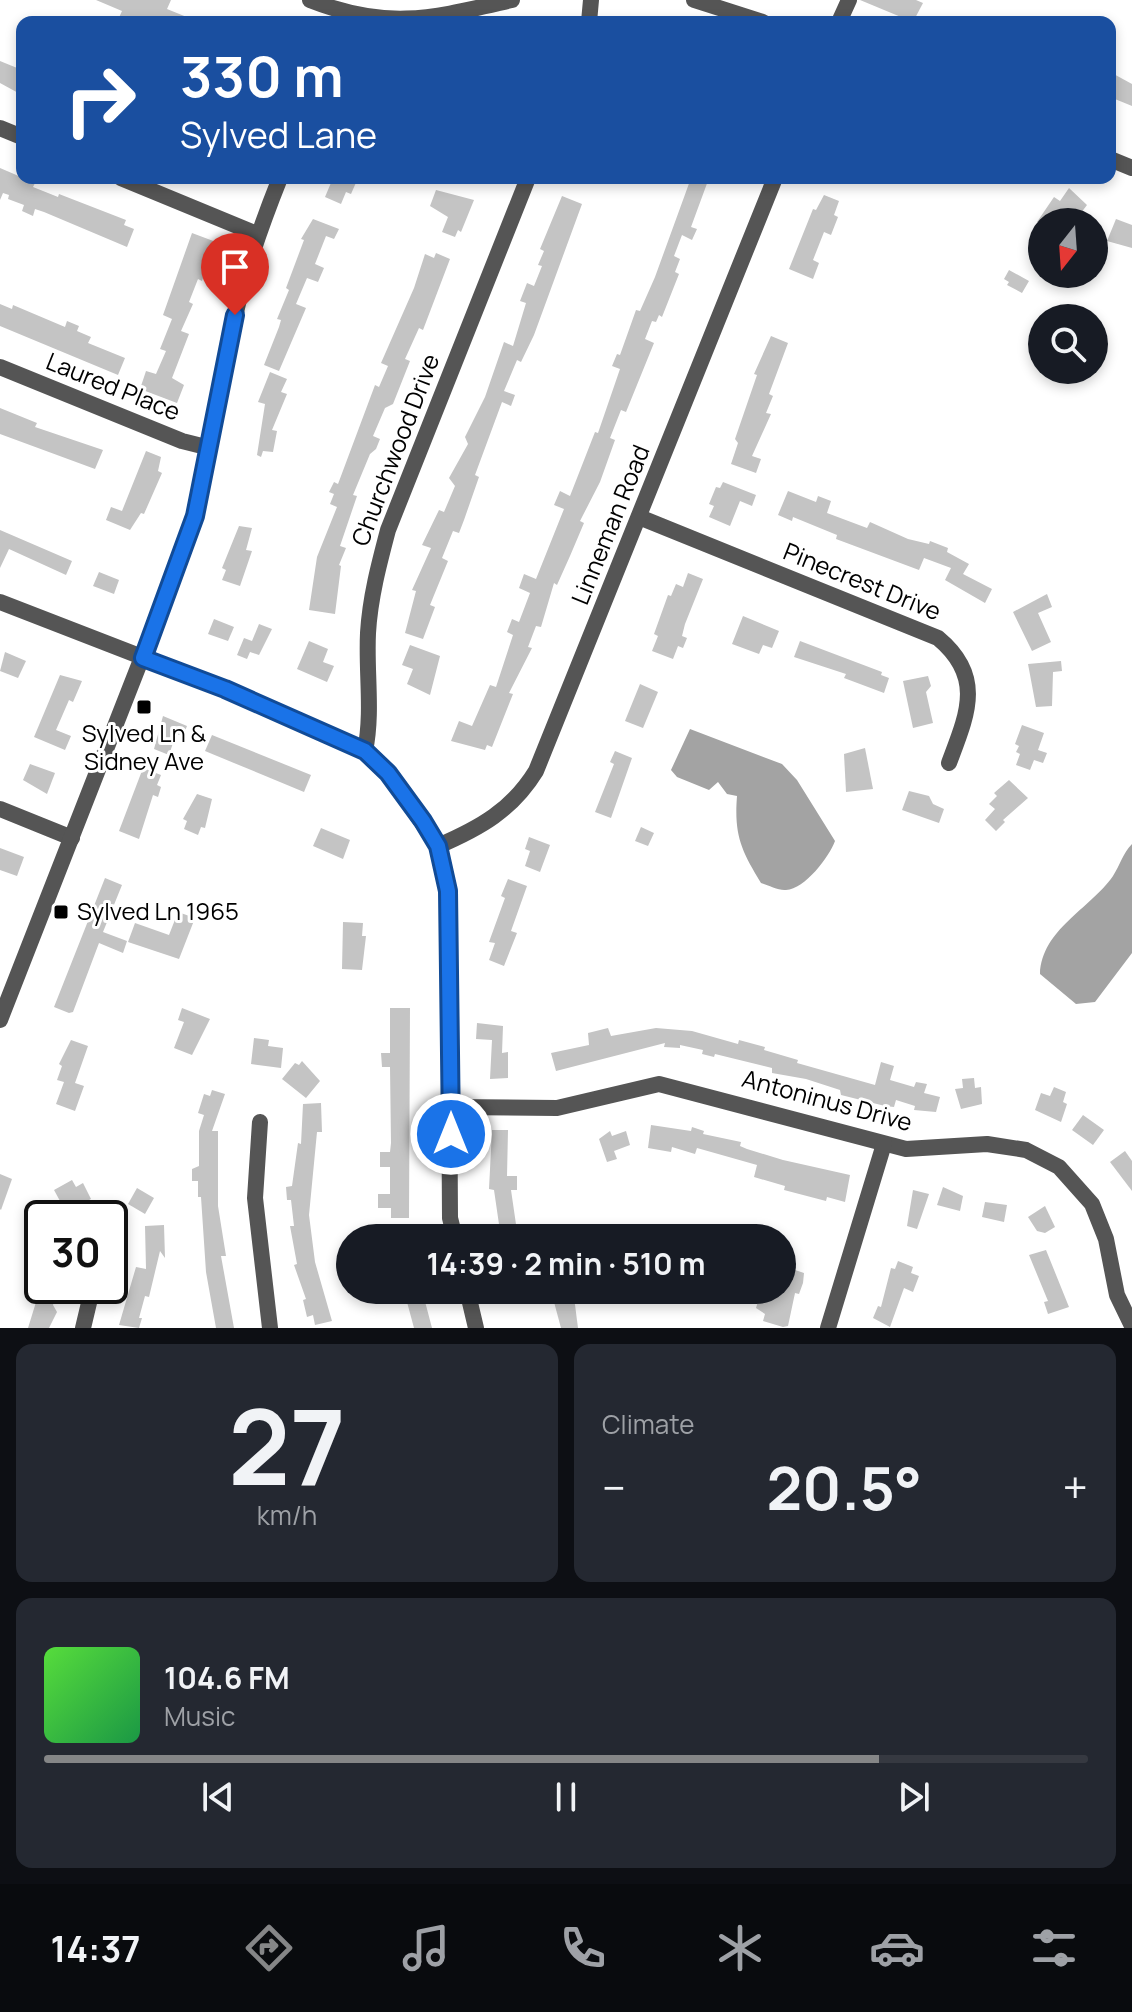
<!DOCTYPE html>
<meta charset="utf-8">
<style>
body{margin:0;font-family:Manrope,sans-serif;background:#242831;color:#f1f3f6;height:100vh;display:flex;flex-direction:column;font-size:30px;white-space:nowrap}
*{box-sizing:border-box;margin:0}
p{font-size:26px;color:#9ea1a6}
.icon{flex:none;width:44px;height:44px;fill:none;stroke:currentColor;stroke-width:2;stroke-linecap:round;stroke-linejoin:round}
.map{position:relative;height:1328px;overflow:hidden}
.drawer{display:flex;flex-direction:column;gap:16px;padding:16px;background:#0d0f14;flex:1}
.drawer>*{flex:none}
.banner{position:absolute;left:16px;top:16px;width:1100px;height:168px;border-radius:16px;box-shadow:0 4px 12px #0003;background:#1a4fa0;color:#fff;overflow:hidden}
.needle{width:52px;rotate:197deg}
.controls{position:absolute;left:1028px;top:208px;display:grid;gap:16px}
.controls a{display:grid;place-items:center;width:80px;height:80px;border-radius:50%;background:#171b24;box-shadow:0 4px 12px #0003;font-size:40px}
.speed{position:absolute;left:24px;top:1200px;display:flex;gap:16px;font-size:40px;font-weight:700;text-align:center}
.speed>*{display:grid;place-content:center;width:104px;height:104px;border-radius:50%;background:#171b24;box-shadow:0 4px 12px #0003;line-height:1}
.speed .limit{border:4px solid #111;border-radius:12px;background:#fff;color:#111}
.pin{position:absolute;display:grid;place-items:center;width:68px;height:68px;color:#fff;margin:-82px -34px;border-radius:50% 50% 50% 0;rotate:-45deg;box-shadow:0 0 8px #0007}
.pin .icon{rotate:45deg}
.me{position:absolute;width:88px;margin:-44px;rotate:0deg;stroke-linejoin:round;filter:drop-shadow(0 0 6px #0008)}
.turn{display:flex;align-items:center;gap:28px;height:168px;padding:0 32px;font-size:36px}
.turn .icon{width:104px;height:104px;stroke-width:2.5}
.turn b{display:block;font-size:56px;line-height:68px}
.big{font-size:60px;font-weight:700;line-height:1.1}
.drawer .tile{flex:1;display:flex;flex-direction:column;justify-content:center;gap:12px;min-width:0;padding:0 28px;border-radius:16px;background:#242831}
.drawer .dial{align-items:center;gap:0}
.dial b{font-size:104px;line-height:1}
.song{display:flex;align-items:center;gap:24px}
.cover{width:96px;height:96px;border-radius:12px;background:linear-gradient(135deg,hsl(110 70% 55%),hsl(140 70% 35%))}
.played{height:8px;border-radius:4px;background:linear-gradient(90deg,#858687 80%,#363941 80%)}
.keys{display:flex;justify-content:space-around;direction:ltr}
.heat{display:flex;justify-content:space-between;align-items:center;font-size:44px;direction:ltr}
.drawer .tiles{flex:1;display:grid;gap:16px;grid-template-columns:1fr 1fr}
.tile:last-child{grid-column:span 2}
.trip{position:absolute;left:336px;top:1224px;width:460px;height:80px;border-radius:40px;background:#171b24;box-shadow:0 4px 12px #0003;font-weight:700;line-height:80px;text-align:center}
.tab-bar{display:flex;height:128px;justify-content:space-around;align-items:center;background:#090b0e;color:#9ea1a6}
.tab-bar .icon{width:56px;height:56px}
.tab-bar .active{color:#858687}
.tab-bar b{font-size:36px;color:#f1f3f6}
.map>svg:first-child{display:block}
.water{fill:#a3a3a3}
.building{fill:#c4c4c4}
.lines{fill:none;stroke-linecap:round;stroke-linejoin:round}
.minor{stroke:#555;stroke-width:16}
.route-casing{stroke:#114b97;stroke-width:20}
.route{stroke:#1a73e8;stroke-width:14}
.poi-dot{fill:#000;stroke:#fff;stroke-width:3}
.labels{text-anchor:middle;stroke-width:6;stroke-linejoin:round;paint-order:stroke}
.street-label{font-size:24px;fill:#000;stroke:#fff}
.poi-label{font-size:24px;fill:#000;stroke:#fff}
</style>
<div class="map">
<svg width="1132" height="1328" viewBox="0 0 1132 1328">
<rect width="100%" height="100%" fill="#fff"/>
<!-- water -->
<g class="water">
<path d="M690,729L782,764L797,780L835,841C829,857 805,889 786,890C779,891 768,885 761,883C741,850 734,835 737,796L727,794L718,782L709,790L677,777L671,770Z"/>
<path d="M1132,844V953L1095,1002L1076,1004L1040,974C1042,929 1089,910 1113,876C1120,865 1123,853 1132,844Z"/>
</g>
<!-- building -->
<g class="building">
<polygon points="96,0 171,0 167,9 199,22 117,22 122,11"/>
<polygon points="860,0 916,0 923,3 913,22"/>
<polygon points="0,61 22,70 22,95 0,83"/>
<polygon points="1110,72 1132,84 1132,106 1110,97"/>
<polygon points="0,168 35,183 33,187 58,197 59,194 126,220 124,225 134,229 127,247 44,212 35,209 33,216 22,211 24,205 8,199 9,195 3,193 0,200"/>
<polygon points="333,178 358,178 351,194 346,192 341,204 325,197"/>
<polygon points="691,178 709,178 691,227 697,229 692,240 682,235 674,256 680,259 675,272 679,274 662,317 659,315 656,322 652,321 645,339 654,343 626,412 621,410 610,438 615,440 600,482 580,521 584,523 570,556 557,585 554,583 541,627 536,626 528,647 532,648 509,693 513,694 492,747 487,745 485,750 451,741 459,721 472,726 490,685 496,687 513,635 507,632 512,619 519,622 530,593 519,588 524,574 536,579 564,509 554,505 560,491 570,496 595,432 598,433 620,369 612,366 617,354 620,355 636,310 640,311 655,277"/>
<polygon points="1069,188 1087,205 1074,222 1037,222 1054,197 1060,201"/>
<polygon points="436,190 474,200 461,232 458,230 455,237 442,232 448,217 430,206"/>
<polygon points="824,195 839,201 834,215 838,217 831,235 824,232 813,260 819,263 813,279 789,269 813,209 816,210"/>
<polygon points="562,196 582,204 534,335 521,362 517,360 504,391 515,395 511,406 502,402 475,475 479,477 464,520 459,533 453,531 442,558 448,561 430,605 435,607 423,639 405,633 416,591 412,590 431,548 422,545 439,510 444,512 455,486 449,478 468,444 465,437 485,397 504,342 513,346 526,303 520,301 527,283 534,286 542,266 538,265 544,251 540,249"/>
<polygon points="313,219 339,229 334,239 326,236 315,264 324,268 318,282 307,278 296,304 306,308 279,371 264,365 279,327 281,320 277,319 289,290 286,288 304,240 301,239"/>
<polygon points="1116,219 1132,225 1132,248 1107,241"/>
<polygon points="192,233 216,242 202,281 198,279 189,302 193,304 181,331 189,334 172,378 184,385 177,403 140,389 146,371 156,374 166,351 160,349 172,319 163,315"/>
<polygon points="436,253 450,259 423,330 419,328 405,359 410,361 393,404 385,408 373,436 380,439 376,449 370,454 353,495 357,496 340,546 346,548 339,565 341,566 335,614 309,610 317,557 337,507 330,504 334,494 329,492 334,482 338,484 375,385 379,387 388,366 381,363 414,288 425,254 434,258"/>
<polygon points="1009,270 1029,281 1022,293 1007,285 1009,282 1004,279"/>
<polygon points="0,304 12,309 13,305 65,327 67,321 79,326 77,331 91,337 88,343 125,358 118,375 0,326"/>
<polygon points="771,336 788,343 769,394 773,396 766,413 771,414 752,456 761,459 756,473 731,464 738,443 735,439 757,375 754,374"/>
<polygon points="270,372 287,379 281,392 287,394 272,430 277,431 273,452 263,451 261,457 257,455 265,404 258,402"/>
<polygon points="0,408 37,423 35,427 103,450 95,469 0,434"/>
<polygon points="146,451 161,457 158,471 162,473 144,514 141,513 130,530 106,520 111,507 122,511"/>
<polygon points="723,482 756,495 752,506 740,501 730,526 709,517 714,506 709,504 716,487 720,488"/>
<polygon points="788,491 816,502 818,496 831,501 827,513 867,528 870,522 908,539 929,544 930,541 948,548 947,552 969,564 963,574 992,589 985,603 945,580 951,568 924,558 919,570 836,539 837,535 793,517 792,521 778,515"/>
<polygon points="239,526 252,528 246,550 252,551 240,586 222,580 226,570 222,568"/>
<polygon points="0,530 72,561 66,575 9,549 0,568"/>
<polygon points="99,572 119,580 114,594 93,586"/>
<polygon points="688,573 703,579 685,624 682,636 687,638 683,648 678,646 673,659 652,651 658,636 654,634 668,595 671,596 676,584 683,587"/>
<polygon points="1047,594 1052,607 1038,613 1051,642 1032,651 1013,612"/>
<polygon points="743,616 779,631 772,648 763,645 759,654 732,644"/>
<polygon points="214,619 234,627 228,641 208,634"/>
<polygon points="259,624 272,629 259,655 250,652 247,659 237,655 244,638 252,641"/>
<polygon points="309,641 328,649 323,662 334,666 327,682 297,669"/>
<polygon points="800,641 882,672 881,675 889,678 884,693 844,678 846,674 794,657"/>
<polygon points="410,645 440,656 430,695 407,684 413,669 402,665"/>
<polygon points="5,652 26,661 18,678 0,671"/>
<polygon points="1061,661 1062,671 1053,672 1052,706 1036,707 1028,664"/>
<polygon points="60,675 82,681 73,702 69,700 56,730 71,736 65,750 34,737"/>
<polygon points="928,676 931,686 926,692 933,723 913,728 903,681"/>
<polygon points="640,684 658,692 643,728 625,721"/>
<polygon points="163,716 187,726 183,736 176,734 169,755 154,749"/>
<polygon points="1022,725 1044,733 1038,750 1047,753 1043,763 1034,760 1030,770 1016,765 1020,754 1016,752 1019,746 1015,744"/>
<polygon points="212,735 311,775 304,792 205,751"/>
<polygon points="865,748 873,789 846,792 844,754"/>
<polygon points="615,751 632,758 611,818 595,812 614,764 610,762"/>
<polygon points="30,764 55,773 47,794 23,780"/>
<polygon points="143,768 161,775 157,785 161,787 158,797 153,795 139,839 119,831"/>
<polygon points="1009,780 1028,798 1003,820 1005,822 996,831 985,820 995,809 989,804 997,796 994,793"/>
<polygon points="909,791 929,796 933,804 944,809 939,823 902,810"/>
<polygon points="197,794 212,799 205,828 201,827 198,835 184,829 187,821 183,819"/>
<polygon points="641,827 654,833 648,846 635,841"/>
<polygon points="321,828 350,840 343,859 313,846"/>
<polygon points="529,837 550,845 540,872 525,866 530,851 525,849"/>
<polygon points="0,848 24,857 17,876 0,870"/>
<polygon points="105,878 122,885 103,932 127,941 123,953 99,943 73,1012 69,1013 54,1007"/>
<polygon points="508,879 527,886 511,931 517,933 504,966 489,960 495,943 489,942 505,898 501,896"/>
<polygon points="178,912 195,918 179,959 128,942 135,923 169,935"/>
<polygon points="343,922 363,923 362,936 366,936 362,970 342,969"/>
<polygon points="182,1008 210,1019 192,1055 174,1048 184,1022 178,1020"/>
<polygon points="390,1008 410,1008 409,1218 391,1218 391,1208 378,1208 378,1194 390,1194 390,1167 380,1167 380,1152 390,1152 391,1143 390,1067 382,1067 381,1053 390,1053"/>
<polygon points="477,1023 503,1026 502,1053 508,1052 508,1078 490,1079 492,1040 476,1039"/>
<polygon points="608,1028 611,1036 656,1028 692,1031 738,1044 739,1040 765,1047 764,1050 798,1060 797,1063 875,1085 881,1062 894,1066 890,1080 914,1087 916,1082 927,1084 924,1093 940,1097 936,1112 914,1110 915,1106 896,1100 894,1107 885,1106 841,1095 840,1090 806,1079 772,1073 772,1068 715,1054 714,1057 702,1054 703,1050 680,1045 680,1048 664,1047 665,1043 556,1071 551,1053 589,1045 588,1033"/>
<polygon points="254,1038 269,1040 268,1046 283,1048 281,1068 251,1064"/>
<polygon points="71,1040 88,1046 75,1083 84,1086 75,1111 56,1104 64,1082 57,1080 62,1066 59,1064"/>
<polygon points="302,1061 320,1081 306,1098 282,1079 295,1063 299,1065"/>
<polygon points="974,1078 975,1088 981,1087 982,1104 961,1109 955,1089 963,1088 962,1079"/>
<polygon points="1054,1087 1066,1092 1063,1102 1067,1104 1061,1122 1035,1110 1041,1093 1050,1096"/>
<polygon points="212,1090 225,1094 212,1131 218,1131 218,1206 226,1256 221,1256 234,1328 216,1328 206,1272 201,1197 198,1197 198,1181 192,1181 192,1169 199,1166 199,1131 204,1115 198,1113 204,1094 210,1096"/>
<polygon points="321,1103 322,1132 317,1132 309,1215 315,1262 332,1321 315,1325 313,1315 307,1317 303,1300 306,1299 294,1265 297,1264 290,1226 294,1226 291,1200 287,1200 286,1187 292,1186 298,1143 301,1144 303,1104"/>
<polygon points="1083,1115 1104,1130 1093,1145 1072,1130"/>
<polygon points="651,1125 691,1131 692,1127 704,1131 703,1134 741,1142 740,1146 747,1149 783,1160 850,1175 845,1202 827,1197 826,1201 784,1190 785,1186 754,1177 757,1165 697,1148 695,1154 672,1147 671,1152 648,1148"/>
<polygon points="492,1130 508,1130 507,1176 517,1176 517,1190 511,1190 518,1238 501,1238 494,1190 489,1189"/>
<polygon points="610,1131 612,1136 626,1131 630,1145 614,1151 617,1159 607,1162 599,1139"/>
<polygon points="1125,1151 1132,1161 1132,1191 1110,1162"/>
<polygon points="0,1174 12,1179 1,1210 0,1209"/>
<polygon points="72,1180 76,1187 83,1183 91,1199 66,1212 54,1190"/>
<polygon points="943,1187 963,1196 960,1211 937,1205"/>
<polygon points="137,1188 154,1198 145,1214 128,1204"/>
<polygon points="913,1190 929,1194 917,1229 907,1226"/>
<polygon points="985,1202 1007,1205 1004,1222 982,1217"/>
<polygon points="1045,1206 1055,1227 1045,1233 1037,1231 1028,1217"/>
<polygon points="164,1225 165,1258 160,1251 149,1297 145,1296 139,1318 142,1318 139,1328 119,1325 136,1267 146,1269 145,1226"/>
<polygon points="1046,1250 1069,1307 1048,1314 1044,1302 1048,1301 1029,1255"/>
<polygon points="898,1261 913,1267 911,1273 919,1276 913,1292 904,1288 890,1327 873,1318 878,1306 881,1307 891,1268 895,1269"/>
<polygon points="789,1268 804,1273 803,1283 799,1294 795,1293 788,1326 783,1327 763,1321 765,1314 756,1308 761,1292 779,1297"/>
<polygon points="41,1286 59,1286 53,1305 57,1312 49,1328 28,1328"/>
<polygon points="403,1290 422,1290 432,1328 414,1328 407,1302 400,1303 398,1293"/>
<polygon points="574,1297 578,1328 561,1328 554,1302"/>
</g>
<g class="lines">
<!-- minor -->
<g class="minor">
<path d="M310,0C389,31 433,18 512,0"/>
<polyline points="694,0 763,22"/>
<polyline points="589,22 591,0"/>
<polyline points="839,22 849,0"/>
<polyline points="0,128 22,137"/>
<polyline points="1110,159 1132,168"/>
<polyline points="121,178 257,234"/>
<polyline points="0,367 182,441 210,448"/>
<path d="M639,517L938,638C985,677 967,715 949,763"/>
<polyline points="0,602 204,681 365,751 388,773 438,846 448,891 450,1218 455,1238"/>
<path d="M365,751C373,712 366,673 368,633C370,598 379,564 388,530L528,178"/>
<polyline points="0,809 72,838"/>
<path d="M438,846C480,828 512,810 536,771L775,178"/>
<path d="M0,1020L184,550C207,474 218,395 235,317C245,269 262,223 280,178"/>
<polyline points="451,1107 557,1108 659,1084 906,1149 987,1144 1026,1150 1059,1167 1092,1204 1106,1239 1117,1295 1132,1326"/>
<polyline points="260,1122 255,1198 270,1328"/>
<polyline points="467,1290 476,1328"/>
<polyline points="83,1328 93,1286"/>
<polyline points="828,1328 884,1144"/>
</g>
</g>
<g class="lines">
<!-- route casing -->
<g class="route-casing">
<polyline id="route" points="235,315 195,516 143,658 225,689 365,751 388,773 423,821 438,846 448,891 451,1134"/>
</g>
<!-- route -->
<use href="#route" class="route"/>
</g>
<!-- markers -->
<g class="poi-dot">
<rect x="136" y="699" width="16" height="16" rx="4"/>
<rect x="53" y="904" width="16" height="16" rx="4"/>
</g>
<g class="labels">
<!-- street labels -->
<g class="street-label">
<text transform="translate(113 387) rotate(22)" y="8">Laured Place</text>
<text transform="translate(396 450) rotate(-69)" y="8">Churchwood Drive</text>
<text transform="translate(611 525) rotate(-68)" y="8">Linneman Road</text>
<text transform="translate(862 582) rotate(22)" y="8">Pinecrest Drive</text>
<text transform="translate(827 1101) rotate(15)" y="8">Antoninus Drive</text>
</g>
<!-- poi labels -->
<g class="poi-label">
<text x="144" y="742">Sylved Ln &amp;<tspan x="144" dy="28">Sidney Ave</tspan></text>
<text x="77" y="920" text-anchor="start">Sylved Ln 1965</text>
</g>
</g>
</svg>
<div class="controls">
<a><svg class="needle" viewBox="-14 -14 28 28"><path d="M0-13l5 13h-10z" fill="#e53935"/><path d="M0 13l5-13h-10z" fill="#9ea1a6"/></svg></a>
<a><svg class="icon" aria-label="search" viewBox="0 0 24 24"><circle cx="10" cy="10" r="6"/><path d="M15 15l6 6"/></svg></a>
</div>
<div class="speed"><div class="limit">30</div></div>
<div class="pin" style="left:235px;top:315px;background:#d93025"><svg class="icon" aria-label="arrive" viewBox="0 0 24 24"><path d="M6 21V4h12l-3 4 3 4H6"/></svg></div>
<svg class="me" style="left:451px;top:1134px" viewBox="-20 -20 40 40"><circle r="17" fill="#1a73e8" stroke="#fff" stroke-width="3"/><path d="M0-11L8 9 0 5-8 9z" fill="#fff"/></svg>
<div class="trip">14:39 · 2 min · 510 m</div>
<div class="banner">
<div class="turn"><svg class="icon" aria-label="right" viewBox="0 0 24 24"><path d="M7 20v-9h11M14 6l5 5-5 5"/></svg><div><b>330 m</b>Sylved Lane</div></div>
</div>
</div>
<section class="drawer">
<div class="tiles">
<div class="tile dial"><b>27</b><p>km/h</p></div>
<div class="tile"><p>Climate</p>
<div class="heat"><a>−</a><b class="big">20.5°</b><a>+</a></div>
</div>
<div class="tile">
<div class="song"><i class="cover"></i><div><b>104.6 FM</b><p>Music</p></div></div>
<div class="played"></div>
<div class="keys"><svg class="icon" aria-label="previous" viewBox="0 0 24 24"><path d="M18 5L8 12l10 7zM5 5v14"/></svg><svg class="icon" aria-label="pause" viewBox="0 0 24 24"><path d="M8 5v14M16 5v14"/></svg><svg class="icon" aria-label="next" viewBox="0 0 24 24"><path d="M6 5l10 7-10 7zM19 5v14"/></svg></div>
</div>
</div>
</section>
<nav class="tab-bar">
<b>14:37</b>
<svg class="icon active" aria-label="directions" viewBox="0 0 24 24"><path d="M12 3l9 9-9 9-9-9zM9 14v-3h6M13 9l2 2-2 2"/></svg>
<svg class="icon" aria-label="music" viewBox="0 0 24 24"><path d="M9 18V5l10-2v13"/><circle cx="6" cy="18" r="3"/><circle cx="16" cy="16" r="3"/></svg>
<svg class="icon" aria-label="phone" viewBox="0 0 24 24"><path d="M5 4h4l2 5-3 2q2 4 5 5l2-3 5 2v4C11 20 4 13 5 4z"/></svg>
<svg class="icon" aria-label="climate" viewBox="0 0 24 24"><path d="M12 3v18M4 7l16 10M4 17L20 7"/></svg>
<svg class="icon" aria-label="car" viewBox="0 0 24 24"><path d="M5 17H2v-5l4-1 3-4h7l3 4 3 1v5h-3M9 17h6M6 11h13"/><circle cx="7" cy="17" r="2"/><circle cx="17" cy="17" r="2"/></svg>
<svg class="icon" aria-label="filters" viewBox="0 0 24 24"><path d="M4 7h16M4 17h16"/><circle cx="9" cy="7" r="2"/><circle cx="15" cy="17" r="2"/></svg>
</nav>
